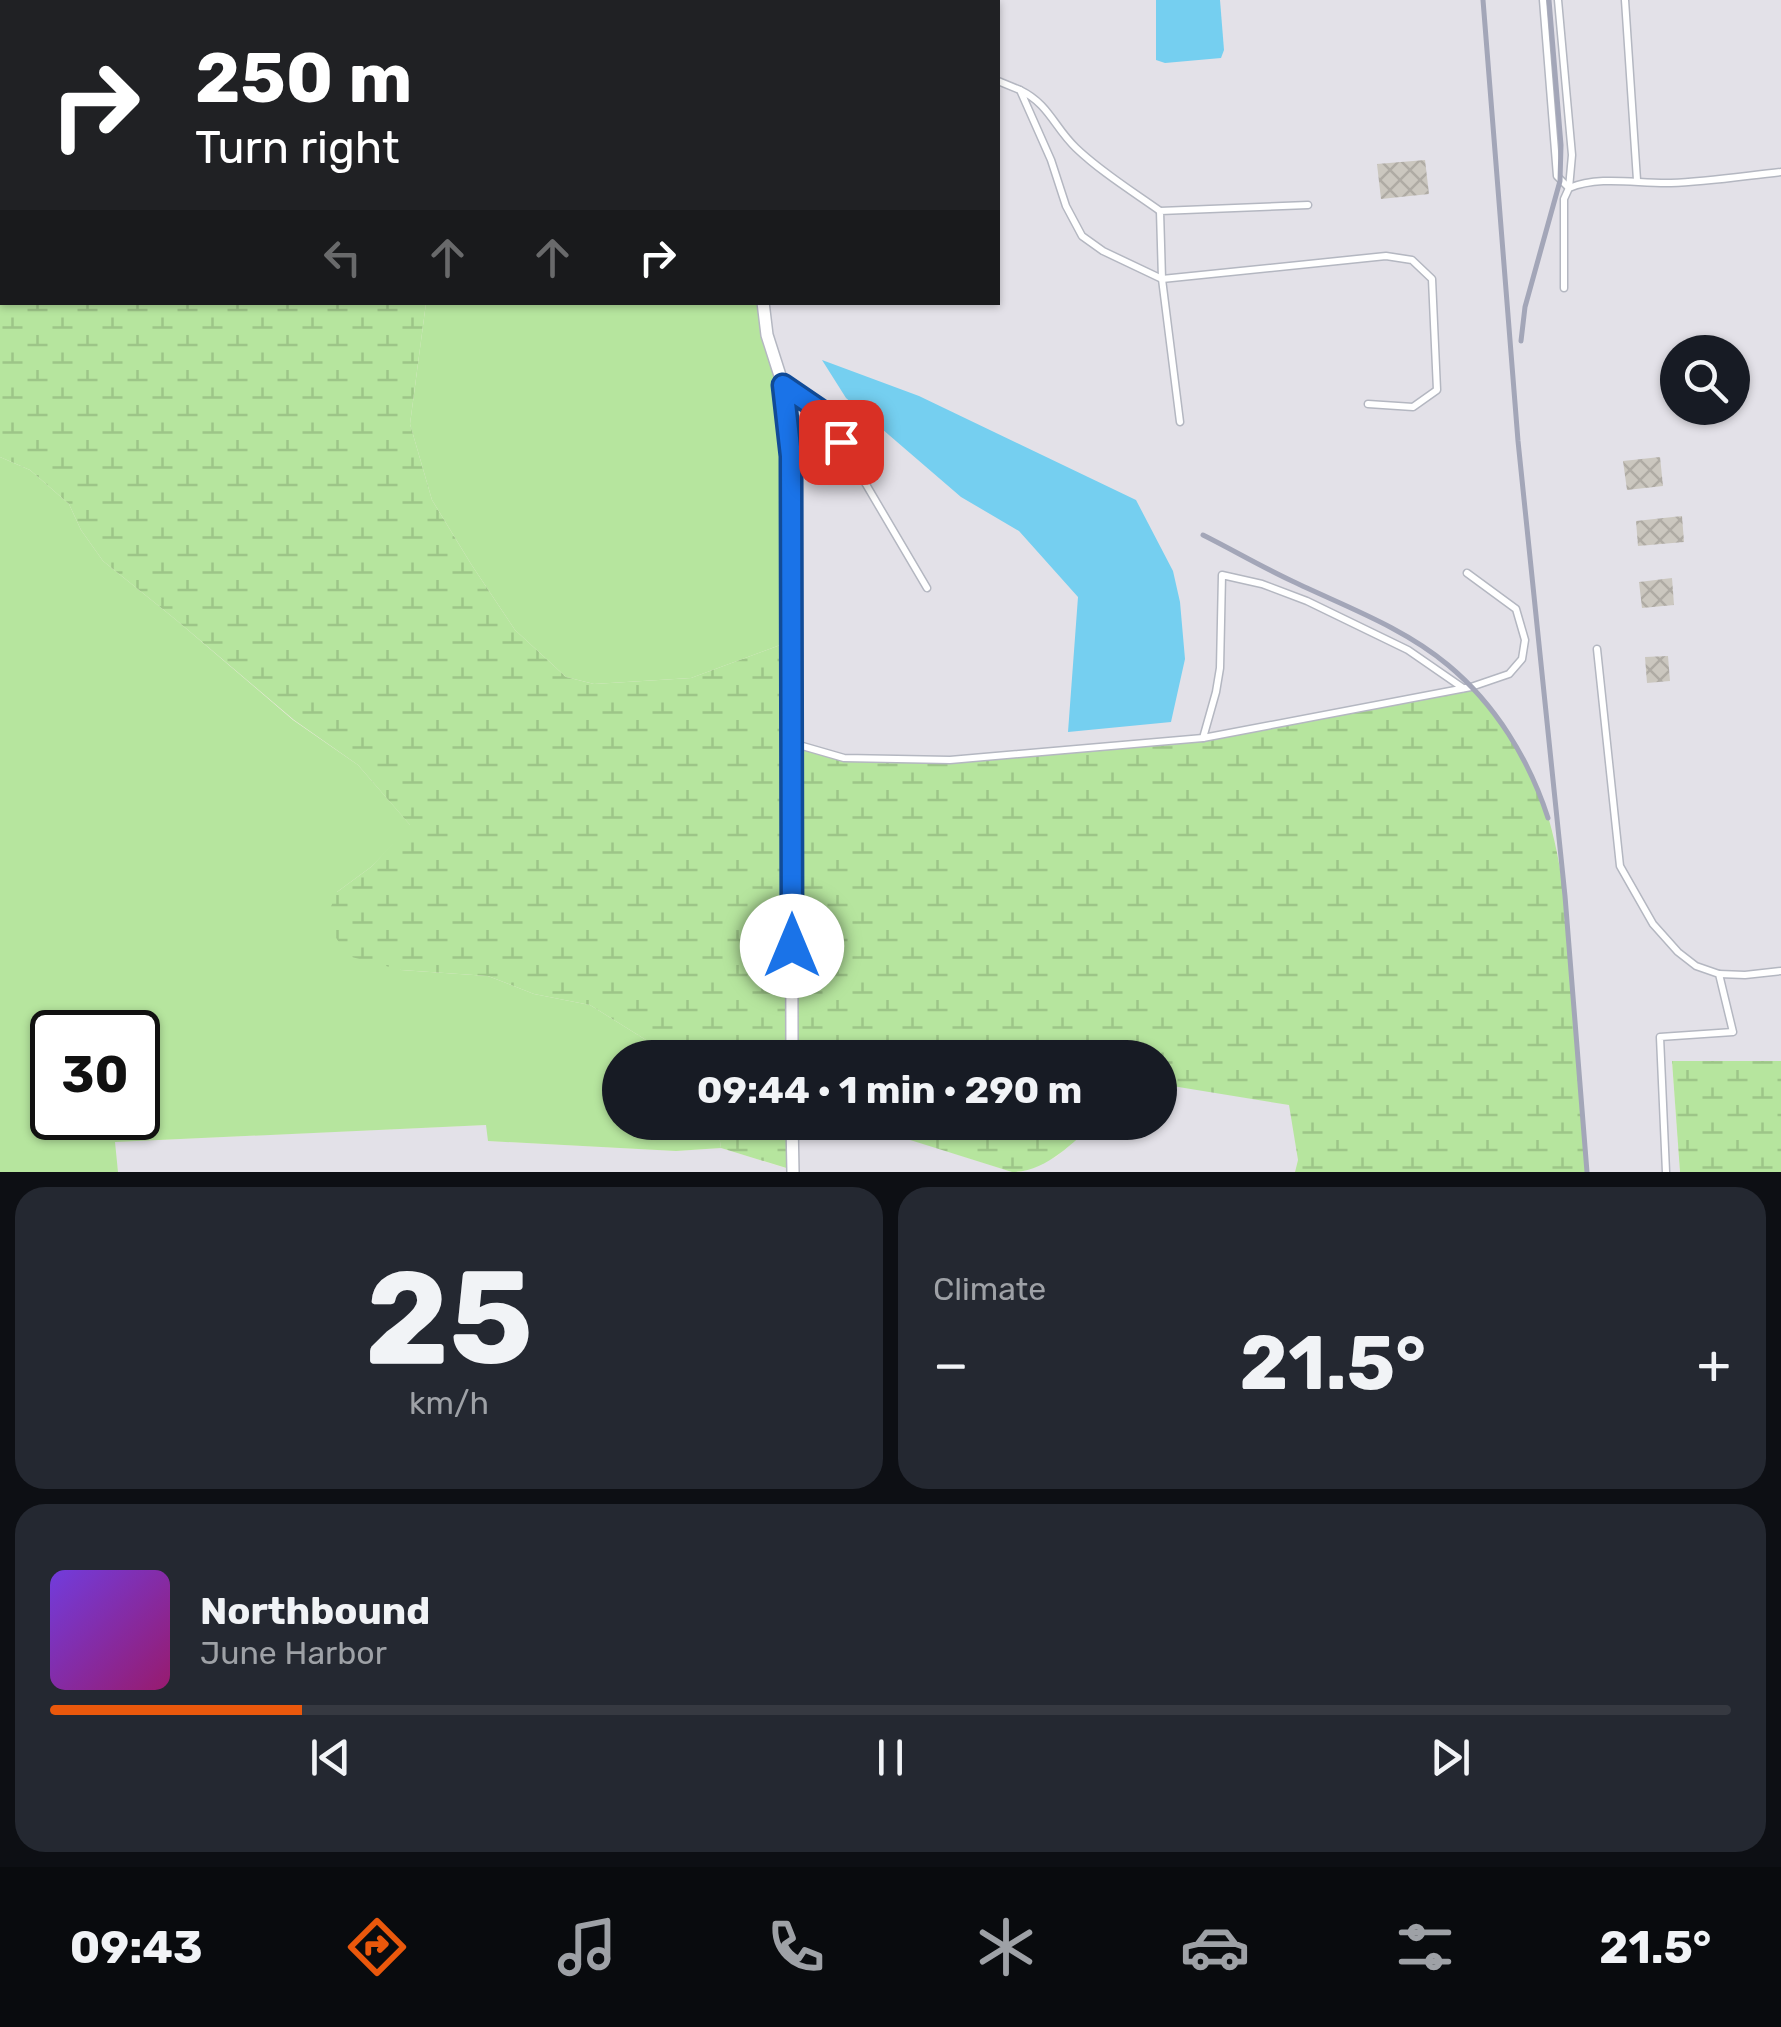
<!DOCTYPE html>
<meta charset="utf-8">
<style>
body{margin:0;font-family:Rubik,sans-serif;background:#242831;color:#f1f3f6;height:100vh;display:flex;flex-direction:column;font-size:38px;white-space:nowrap}
*{box-sizing:border-box;margin:0}
p{font-size:32px;color:#9ea1a6}
.icon{flex:none;width:55px;height:55px;fill:none;stroke:currentColor;stroke-width:2;stroke-linecap:round;stroke-linejoin:round}
.map{position:relative;height:1172px;overflow:hidden}
.panel{display:flex;flex-direction:column;gap:15px;padding:15px;background:#0d0f14;flex:1}
.panel>*{flex:none}
.guide{position:absolute;left:0px;top:0px;width:1000px;height:305px;box-shadow:0 2px 8px #0004;background:#202124;color:#fff;overflow:hidden}
.fabs{position:absolute;left:1660px;top:335px;display:grid;gap:20px}
.fabs a{display:grid;place-items:center;width:90px;height:90px;border-radius:50%;background:#171b24;box-shadow:0 2px 8px #0004;font-size:50px}
.speed{position:absolute;left:30px;top:1010px;display:flex;gap:20px;font-size:50px;font-weight:700;text-align:center}
.speed>*{display:grid;place-content:center;width:130px;height:130px;border-radius:50%;background:#171b24;box-shadow:0 2px 8px #0004;line-height:1}
.speed .limit{border:5px solid #111;border-radius:15px;background:#fff;color:#111}
.pin{position:absolute;display:grid;place-items:center;width:85px;height:85px;color:#fff;margin:-42px;border-radius:20px;box-shadow:0 5px 15px #0006}
.me{position:absolute;width:110px;margin:-55px;rotate:0deg;stroke-linejoin:round;filter:drop-shadow(0 0 8px #0008)}
.turn{display:flex;align-items:center;gap:35px;height:210px;padding:0 30px;font-size:45px}
.turn .icon{width:130px;height:130px;stroke-width:2.5}
.turn b{display:block;font-size:70px;line-height:85px}
.lanes{display:flex;align-items:center;height:95px;padding:0 30px;background:#0003;justify-content:center;gap:50px;direction:ltr}
.lanes .off{opacity:.35}
.big{font-size:75px;font-weight:700;line-height:1.1}
.panel .widget{flex:1;display:flex;flex-direction:column;justify-content:center;gap:15px;min-width:0;padding:0 35px;border-radius:30px;background:#242831}
.panel .dial{align-items:center;gap:0}
.dial b{font-size:130px;line-height:1}
.song{display:flex;align-items:center;gap:30px}
.cover{width:120px;height:120px;border-radius:15px;background:linear-gradient(135deg,hsl(260 70% 55%),hsl(320 70% 35%))}
.played{height:10px;border-radius:5px;background:linear-gradient(90deg,#ea580c 15%,#363941 15%)}
.keys{display:flex;justify-content:space-around;direction:ltr}
.heat{display:flex;justify-content:space-between;align-items:center;font-size:55px;direction:ltr}
.panel .tiles{flex:1;display:grid;gap:15px;grid-template-columns:1fr 1fr}
.widget:last-child{grid-column:span 2}
.trip{position:absolute;left:602px;top:1040px;width:575px;height:100px;border-radius:50px;background:#171b24;box-shadow:0 2px 8px #0004;font-weight:700;line-height:100px;text-align:center}
.dock{display:flex;height:160px;justify-content:space-around;align-items:center;background:#090b0e;color:#9ea1a6}
.dock .icon{width:70px;height:70px}
.dock .on{color:#ea580c}
.dock b{font-size:45px;color:#f1f3f6}
.map>svg:first-child{display:block}
.industrial{fill:#e3e1e8;fill-rule:evenodd}
.grass{fill:#b6e59e;fill-rule:evenodd}
.wetland{fill:url(#wetland-marsh)}
.water{fill:#75cff0}
.building{fill:url(#building-cross-hatch)}
.lines{fill:none;stroke-linecap:round;stroke-linejoin:round}
.lane-casing{stroke:#b4b7c1;stroke-width:9}
.street-casing{stroke:#b4b7c1;stroke-width:14}
.path{stroke:#c9c9c9;stroke-width:2.5;stroke-dasharray:8 5;stroke-linecap:butt}
.lane{stroke:#fff;stroke-width:6}
.street{stroke:#fff;stroke-width:11}
.rail{stroke:#a3a6b8;stroke-width:5}
.route-casing{stroke:#114b97;stroke-width:25}
.route{stroke:#1a73e8;stroke-width:18}
</style>
<div class="map">
<svg width="1781" height="1172" viewBox="0 0 1781 1172">
<defs>
<pattern id="wetland-marsh" width="20" height="14" patternUnits="userSpaceOnUse" patternTransform="scale(2.5)"><rect width="20" height="14" fill="#b6e59e"/><path d="M1 5h8M5 5V1M11 12h8M15 12V8" fill="none" stroke="#9dc588"/></pattern>
<pattern id="building-cross-hatch" width="8" height="8" patternUnits="userSpaceOnUse" patternTransform="scale(2.5)"><rect width="8" height="8" fill="#cbc7bf"/><path d="M0 0l8 8M0 8l8-8" fill="none" stroke="#afaba4"/></pattern>
</defs>
<rect width="100%" height="100%" fill="#efe9e1"/>
<!-- industrial -->
<g class="industrial">
<path d="M186,0H1781V1061H1672L1680,1172H1587L1565,896L1553,833L1540,792L1525,762L1499,720L1203,738L950,760L844,758L791,743L763,303L998,302V2H188ZM1678,352H1732V408H1678Z"/>
<polygon points="1162,1083 1290,1105 1298,1160 1295,1172 1021,1172 1056,1157 1095,1123 1160,1122 1160,1084"/>
<polygon points="856,1122 1012,1172 118,1172 114,1142 487,1125 489,1141 676,1151 721,1148 792,1170 792,1123"/>
</g>
<!-- grass -->
<g class="grass">
<polygon points="426,303 763,303 783,385 791,456 791,641 691,678 594,684 566,677 515,630 471,564 432,500 410,424"/>
<path d="M0,457L30,470L69,504L81,530L103,561L175,619L293,720L358,765L411,826L371,867L337,892L401,970L488,976L534,994L590,1005L646,1040L651,1057L620,1058V1122L717,1123L721,1148L676,1151L488,1141L486,1125L115,1142L118,1172H0ZM52,1032H138V1118H52Z"/>
</g>
<!-- wetland -->
<g class="wetland">
<path d="M0,114L2,115V302L426,303L410,424L432,500L471,564L515,630L566,677L594,684L691,678L791,641V743L844,758L950,760L1203,738L1471,687C1499,719 1526,754 1541,795C1563,855 1567,919 1572,982C1577,1045 1582,1109 1587,1172H1295L1298,1160L1289,1105L1160,1084V1058L651,1057L646,1040L590,1005L534,994L488,976L401,970L348,956L325,921L337,892L371,867L410,825L358,765L294,720L175,619L103,561L81,530L69,504L30,470L0,457Z"/>
<polygon points="1672,1061 1781,1061 1781,1172 1680,1172"/>
<polygon points="717,1123 792,1123 793,1170 721,1148"/>
<path d="M856,1123H1095C1072,1143 1046,1172 1012,1172Z"/>
</g>
<!-- water -->
<g class="water">
<polygon points="1156,0 1220,0 1224,50 1221,58 1165,63 1156,60"/>
<polygon points="822,360 919,396 1136,500 1173,571 1180,602 1185,659 1171,722 1068,732 1078,597 1019,531 961,497 846,398"/>
</g>
<!-- building -->
<g class="building">
<polygon points="1425,160 1429,194 1381,199 1377,164"/>
<polygon points="1660,457 1663,486 1627,490 1623,461"/>
<polygon points="1682,516 1684,542 1638,546 1636,521"/>
<polygon points="1672,578 1674,605 1642,608 1639,582"/>
<polygon points="1668,656 1670,681 1647,683 1645,657"/>
</g>
<g class="lines">
<!-- lane casing -->
<g class="lane-casing">
<g id="lane">
<polyline points="1543,0 1557,176 1569,188"/>
<polyline points="1558,0 1572,155 1569,188"/>
<polyline points="1625,0 1637,180"/>
<polyline points="37,2 37,0"/>
<polyline points="0,34 2,35"/>
<polyline points="0,67 2,67"/>
<polyline points="998,81 1020,90"/>
<path d="M1160,211C1132,191 1101,172 1076,148C1054,127 1049,104 1020,90L1051,160L1066,206L1082,236L1103,251L1162,279L1386,256L1412,260L1432,279L1437,390L1413,407L1368,404"/>
<path d="M1564,288V199L1569,188C1601,175 1637,184 1671,183C1707,182 1744,176 1781,172"/>
<polyline points="784,386 824,413 927,588"/>
<polyline points="1180,422 1162,279 1160,211 1308,205"/>
<polyline points="1597,649 1620,866 1653,924 1678,952 1696,966 1719,974 1733,1032 1660,1037 1666,1172"/>
<polyline points="1203,738 1216,692 1220,668 1222,575 1262,584 1307,601 1408,650 1463,688"/>
<polyline points="792,743 844,758 950,760 1203,738 1471,687 1509,674 1522,659 1525,640 1516,609 1467,573"/>
<polyline points="1719,974 1745,975 1781,971"/>
</g>
</g>
<!-- street casing -->
<g class="street-casing">
<g id="street">
<polyline points="804,2 804,0"/>
<polyline points="763,302 767,335 783,385 791,456 792,1058"/>
<polyline points="792,1122 793,1172"/>
</g>
</g>
<!-- path -->
<polyline class="path" points="577,0 585,1"/>
<!-- lane -->
<use href="#lane" class="lane"/>
<!-- street -->
<use href="#street" class="street"/>
<!-- rail -->
<g class="rail">
<polyline points="1483,0 1518,441 1565,896 1587,1172"/>
<polyline points="1521,341 1525,307 1560,181 1561,145 1549,0"/>
<path d="M1203,535C1233,550 1262,567 1292,581C1344,606 1403,627 1448,665C1495,704 1529,759 1548,818"/>
</g>
</g>
<g class="lines">
<!-- route casing -->
<g class="route-casing">
<polyline id="route" points="792,946 791,456 783,385 824,413 841,442"/>
</g>
<!-- route -->
<use href="#route" class="route"/>
</g>
</svg>
<div class="fabs">
<a><svg class="icon" aria-label="search" viewBox="0 0 24 24"><circle cx="10" cy="10" r="6"/><path d="M15 15l6 6"/></svg></a>
</div>
<div class="speed"><div class="limit">30</div></div>
<div class="pin" style="left:841px;top:442px;background:#d93025"><svg class="icon" aria-label="arrive" viewBox="0 0 24 24"><path d="M6 21V4h12l-3 4 3 4H6"/></svg></div>
<svg class="me" style="left:792px;top:946px" viewBox="-20 -20 40 40"><circle r="19" fill="#fff"/><path d="M0-13L10 11 0 6-10 11z" fill="#1a73e8"/></svg>
<div class="trip">09:44 · 1 min · 290 m</div>
<div class="guide">
<div class="turn"><svg class="icon" aria-label="right" viewBox="0 0 24 24"><path d="M7 20v-9h11M14 6l5 5-5 5"/></svg><div><b>250 m</b>Turn right</div></div>
<div class="lanes"><svg class="icon off" aria-label="left" viewBox="0 0 24 24"><path d="M17 20v-9H6M10 6l-5 5 5 5"/></svg><svg class="icon off" aria-label="ahead" viewBox="0 0 24 24"><path d="M12 20V5M6 11l6-6 6 6"/></svg><svg class="icon off" aria-label="ahead" viewBox="0 0 24 24"><path d="M12 20V5M6 11l6-6 6 6"/></svg><svg class="icon" aria-label="right" viewBox="0 0 24 24"><path d="M7 20v-9h11M14 6l5 5-5 5"/></svg></div>
</div>
</div>
<section class="panel">
<div class="tiles">
<div class="widget dial"><b>25</b><p>km/h</p></div>
<div class="widget"><p>Climate</p>
<div class="heat"><a>−</a><b class="big">21.5°</b><a>+</a></div>
</div>
<div class="widget">
<div class="song"><i class="cover"></i><div><b>Northbound</b><p>June Harbor</p></div></div>
<div class="played"></div>
<div class="keys"><svg class="icon" aria-label="previous" viewBox="0 0 24 24"><path d="M18 5L8 12l10 7zM5 5v14"/></svg><svg class="icon" aria-label="pause" viewBox="0 0 24 24"><path d="M8 5v14M16 5v14"/></svg><svg class="icon" aria-label="next" viewBox="0 0 24 24"><path d="M6 5l10 7-10 7zM19 5v14"/></svg></div>
</div>
</div>
</section>
<nav class="dock">
<b>09:43</b>
<svg class="icon on" aria-label="directions" viewBox="0 0 24 24"><path d="M12 3l9 9-9 9-9-9zM9 14v-3h6M13 9l2 2-2 2"/></svg>
<svg class="icon" aria-label="music" viewBox="0 0 24 24"><path d="M9 18V5l10-2v13"/><circle cx="6" cy="18" r="3"/><circle cx="16" cy="16" r="3"/></svg>
<svg class="icon" aria-label="phone" viewBox="0 0 24 24"><path d="M5 4h4l2 5-3 2q2 4 5 5l2-3 5 2v4C11 20 4 13 5 4z"/></svg>
<svg class="icon" aria-label="climate" viewBox="0 0 24 24"><path d="M12 3v18M4 7l16 10M4 17L20 7"/></svg>
<svg class="icon" aria-label="car" viewBox="0 0 24 24"><path d="M5 17H2v-5l4-1 3-4h7l3 4 3 1v5h-3M9 17h6M6 11h13"/><circle cx="7" cy="17" r="2"/><circle cx="17" cy="17" r="2"/></svg>
<svg class="icon" aria-label="filters" viewBox="0 0 24 24"><path d="M4 7h16M4 17h16"/><circle cx="9" cy="7" r="2"/><circle cx="15" cy="17" r="2"/></svg>
<b>21.5°</b>
</nav>
